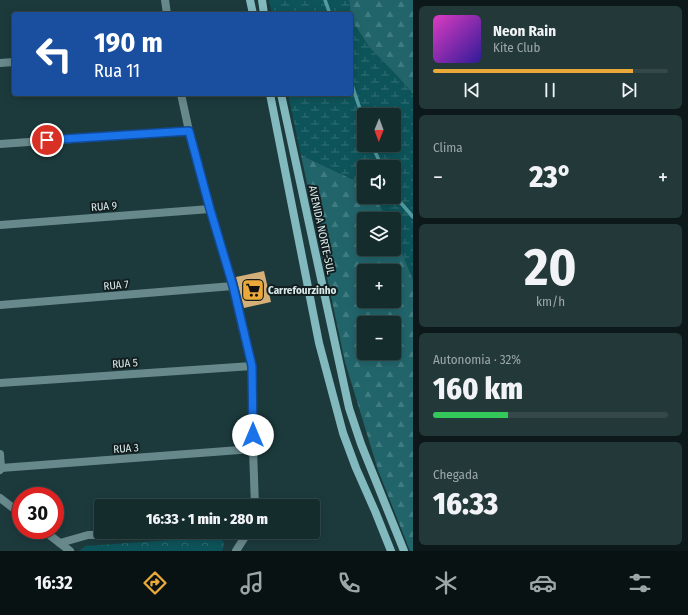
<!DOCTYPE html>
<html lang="pt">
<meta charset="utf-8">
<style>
body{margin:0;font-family:"Fira Sans Condensed",sans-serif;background:#223839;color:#f1f3f6;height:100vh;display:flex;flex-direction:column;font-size:15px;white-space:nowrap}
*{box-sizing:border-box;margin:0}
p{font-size:13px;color:#9da7aa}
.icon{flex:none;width:22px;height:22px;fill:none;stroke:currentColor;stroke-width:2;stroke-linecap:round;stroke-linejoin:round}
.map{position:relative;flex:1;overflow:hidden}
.sheet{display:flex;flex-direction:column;gap:6px;padding:6px;background:#0c1819;width:275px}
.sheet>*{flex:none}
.hud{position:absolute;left:12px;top:12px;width:341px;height:84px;border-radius:4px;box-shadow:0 2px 10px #0003,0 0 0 1px #344849;background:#1a4fa0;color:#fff;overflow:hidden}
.needle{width:26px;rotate:181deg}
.fabs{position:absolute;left:357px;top:108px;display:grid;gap:8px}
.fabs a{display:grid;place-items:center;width:44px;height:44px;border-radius:4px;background:#152c2d;box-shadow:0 2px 10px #0003,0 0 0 1px #344849;font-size:20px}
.speed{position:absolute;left:12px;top:487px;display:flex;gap:8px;font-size:20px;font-weight:700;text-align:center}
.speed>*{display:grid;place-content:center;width:52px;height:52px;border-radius:50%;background:#152c2d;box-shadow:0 2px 10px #0003,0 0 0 1px #344849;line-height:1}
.speed .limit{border:6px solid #d22;background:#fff;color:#111}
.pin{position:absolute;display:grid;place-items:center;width:34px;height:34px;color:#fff;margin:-17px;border:2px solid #fff;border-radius:50%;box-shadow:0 1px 4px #0007}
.me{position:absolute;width:44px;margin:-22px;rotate:0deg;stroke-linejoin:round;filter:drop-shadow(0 0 3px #0008)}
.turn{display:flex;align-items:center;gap:14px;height:84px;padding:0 16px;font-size:18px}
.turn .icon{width:52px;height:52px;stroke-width:2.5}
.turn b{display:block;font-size:28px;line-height:34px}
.big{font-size:30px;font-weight:800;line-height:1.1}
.sheet .widget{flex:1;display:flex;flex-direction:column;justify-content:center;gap:6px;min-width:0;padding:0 14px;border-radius:6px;background:#223839}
.sheet .dial{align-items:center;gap:0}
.dial b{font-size:52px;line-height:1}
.song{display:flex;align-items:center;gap:12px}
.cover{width:48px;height:48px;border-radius:6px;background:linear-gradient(135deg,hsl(310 70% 55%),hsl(250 70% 35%))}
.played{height:4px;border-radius:2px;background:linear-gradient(90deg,#eba93a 85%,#344849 85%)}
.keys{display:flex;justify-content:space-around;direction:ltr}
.heat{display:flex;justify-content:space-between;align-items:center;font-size:22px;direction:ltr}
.charge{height:6px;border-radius:3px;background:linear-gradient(90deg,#34c759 32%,#344849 0)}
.trip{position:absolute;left:94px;top:499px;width:226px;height:40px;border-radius:4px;background:#152c2d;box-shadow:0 2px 10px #0003,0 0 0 1px #344849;font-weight:800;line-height:40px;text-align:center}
.dock{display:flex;height:64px;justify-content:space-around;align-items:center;background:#081212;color:#9da7aa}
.dock .icon{width:28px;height:28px}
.dock .on{color:#eba93a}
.dock b{font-size:18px;color:#f1f3f6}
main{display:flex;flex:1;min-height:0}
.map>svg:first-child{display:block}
.forest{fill:url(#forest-firs);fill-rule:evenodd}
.wetland{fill:url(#wetland-marsh);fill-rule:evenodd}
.park{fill:url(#park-crowns)}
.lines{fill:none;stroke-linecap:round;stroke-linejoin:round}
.stream{stroke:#529ba1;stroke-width:3.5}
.building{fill:#d5af78}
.minor{stroke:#68898c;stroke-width:8}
.secondary{stroke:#82b9be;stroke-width:8}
.route-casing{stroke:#114b97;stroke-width:10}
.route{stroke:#1a73e8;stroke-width:7}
.labels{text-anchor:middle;stroke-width:4;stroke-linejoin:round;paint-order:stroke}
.street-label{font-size:11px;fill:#d8e9ea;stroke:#121e20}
.poi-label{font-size:11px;font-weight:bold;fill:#d8e9ea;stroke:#121e20;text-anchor:start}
</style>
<main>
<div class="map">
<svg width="413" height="551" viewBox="0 0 413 551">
<defs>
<pattern id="forest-firs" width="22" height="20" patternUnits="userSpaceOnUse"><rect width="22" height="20" fill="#21656b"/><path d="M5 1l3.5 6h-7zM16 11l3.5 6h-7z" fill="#407b80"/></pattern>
<pattern id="wetland-marsh" width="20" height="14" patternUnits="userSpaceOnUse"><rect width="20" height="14" fill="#0d545a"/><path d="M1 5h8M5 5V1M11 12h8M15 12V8" fill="none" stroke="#306d72"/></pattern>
<pattern id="park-crowns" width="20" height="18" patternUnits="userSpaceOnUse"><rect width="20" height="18" fill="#0d545a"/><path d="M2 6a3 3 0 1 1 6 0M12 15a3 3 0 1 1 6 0" fill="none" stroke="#306d72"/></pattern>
</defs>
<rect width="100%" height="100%" fill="#1c3a3c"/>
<!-- forest -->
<g class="forest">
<polygon points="349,0 413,0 413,94 399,78 369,47 351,19"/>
<path d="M301,155L354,180L364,188V197H375L377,198L387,219H364V249H394V232L413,280V551H410L378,470L345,362ZM364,271H394V301H364ZM364,323H394V353H364Z"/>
</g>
<!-- wetland -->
<g class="wetland">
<polygon points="269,0 349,0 351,14 272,14"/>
<path d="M351,16V19L369,47L399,78L413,94V280L394,232V219H387L375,197H394V167H364V188L354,180L301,155L288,94H351ZM364,115H394V145H364Z"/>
</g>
<!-- park -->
<polygon class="park" points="215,537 218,538 223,541 224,546 222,551 79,551 85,546"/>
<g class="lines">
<!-- stream -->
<g class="stream">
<polyline points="325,0 330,14"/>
<polyline points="351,82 364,121"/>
<polyline points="372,145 382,167"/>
<polyline points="394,190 401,203 413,217"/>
</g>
</g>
<!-- building -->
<polygon class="building" points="264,271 271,302 244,308 236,277"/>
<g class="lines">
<!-- minor -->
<g class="minor">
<polyline points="165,0 167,14"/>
<polyline points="0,63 14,62"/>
<polyline points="181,94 189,131 210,209 233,286 252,366 253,449 255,506"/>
<polyline points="0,144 189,131"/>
<polyline points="0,225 210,209"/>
<polyline points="0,305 233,286"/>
<polyline points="0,383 252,366"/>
<polyline points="0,454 1,468 0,470"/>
<polyline points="1,468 253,449"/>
<polyline points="0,498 21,514"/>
<polyline points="43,530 70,551"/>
<polyline points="60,543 88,535 248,532"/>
<polyline points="236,551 248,532"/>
</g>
<!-- secondary -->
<g class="secondary">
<polyline points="250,0 253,14"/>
<polyline points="262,0 264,14"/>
<polyline points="270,94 319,343 343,433 356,468 375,511 391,551"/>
<polyline points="281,94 349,408 361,444 404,551"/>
</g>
</g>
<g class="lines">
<!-- route casing -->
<g class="route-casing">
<polyline id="route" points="47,140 189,131 210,209 233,286 252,366 253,435"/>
</g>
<!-- route -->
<use href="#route" class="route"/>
</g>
<!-- icons -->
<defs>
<g id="supermarket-square" transform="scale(1.15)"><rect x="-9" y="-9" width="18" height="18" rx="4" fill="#eba93a" stroke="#121e20"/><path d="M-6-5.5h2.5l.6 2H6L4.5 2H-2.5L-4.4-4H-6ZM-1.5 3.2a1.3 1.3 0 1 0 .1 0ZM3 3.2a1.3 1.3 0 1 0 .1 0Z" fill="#111"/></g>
</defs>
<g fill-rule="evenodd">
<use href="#supermarket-square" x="253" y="290"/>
</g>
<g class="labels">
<!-- street labels -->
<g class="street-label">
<text transform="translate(104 206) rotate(-4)" y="4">RUA 9</text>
<text transform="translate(322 230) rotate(78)" y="4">AVENIDA NORTE-SUL</text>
<text transform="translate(116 285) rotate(-5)" y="4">RUA 7</text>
<text transform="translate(125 363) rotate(-4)" y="4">RUA 5</text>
<text transform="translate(126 448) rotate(-4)" y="4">RUA 3</text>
</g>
<!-- poi labels -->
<g class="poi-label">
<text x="268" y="294">Carrefourzinho</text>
</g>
</g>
</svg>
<div class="fabs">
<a><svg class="needle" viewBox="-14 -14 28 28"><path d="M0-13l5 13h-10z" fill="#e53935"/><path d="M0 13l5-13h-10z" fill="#9da7aa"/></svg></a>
<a><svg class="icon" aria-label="sound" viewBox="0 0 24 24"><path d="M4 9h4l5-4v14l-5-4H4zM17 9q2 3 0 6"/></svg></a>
<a><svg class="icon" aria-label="layers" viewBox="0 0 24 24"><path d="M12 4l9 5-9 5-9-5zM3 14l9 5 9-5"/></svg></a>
<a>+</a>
<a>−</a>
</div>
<div class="speed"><div class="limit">30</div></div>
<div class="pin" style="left:47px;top:140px;background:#d93025"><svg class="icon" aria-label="arrive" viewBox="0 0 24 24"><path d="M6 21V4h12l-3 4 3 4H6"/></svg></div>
<svg class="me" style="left:253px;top:435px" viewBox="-20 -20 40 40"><circle r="19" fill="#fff"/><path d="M0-13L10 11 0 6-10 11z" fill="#1a73e8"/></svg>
<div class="trip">16:33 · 1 min · 280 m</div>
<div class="hud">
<div class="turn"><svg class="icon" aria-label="left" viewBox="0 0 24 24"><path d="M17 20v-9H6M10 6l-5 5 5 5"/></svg><div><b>190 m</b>Rua 11</div></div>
</div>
</div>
<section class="sheet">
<div class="widget">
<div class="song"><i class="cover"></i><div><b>Neon Rain</b><p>Kite Club</p></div></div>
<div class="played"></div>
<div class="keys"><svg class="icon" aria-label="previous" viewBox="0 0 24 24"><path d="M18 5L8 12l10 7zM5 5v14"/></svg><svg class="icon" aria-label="pause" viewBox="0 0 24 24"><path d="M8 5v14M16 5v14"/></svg><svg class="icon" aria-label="next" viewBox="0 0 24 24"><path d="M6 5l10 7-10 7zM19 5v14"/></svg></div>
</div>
<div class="widget"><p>Clima</p>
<div class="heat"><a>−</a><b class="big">23°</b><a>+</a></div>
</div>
<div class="widget dial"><b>20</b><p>km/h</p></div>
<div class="widget"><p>Autonomia · 32%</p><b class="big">160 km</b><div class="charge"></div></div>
<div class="widget"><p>Chegada</p><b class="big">16:33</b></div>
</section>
</main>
<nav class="dock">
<b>16:32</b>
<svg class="icon on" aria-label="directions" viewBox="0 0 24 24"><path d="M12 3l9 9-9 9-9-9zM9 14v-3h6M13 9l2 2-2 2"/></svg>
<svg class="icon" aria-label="music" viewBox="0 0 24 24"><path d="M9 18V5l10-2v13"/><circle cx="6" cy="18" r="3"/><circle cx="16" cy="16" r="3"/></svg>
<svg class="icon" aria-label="phone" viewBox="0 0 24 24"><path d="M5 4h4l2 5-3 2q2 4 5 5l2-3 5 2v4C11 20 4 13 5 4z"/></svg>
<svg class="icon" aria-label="climate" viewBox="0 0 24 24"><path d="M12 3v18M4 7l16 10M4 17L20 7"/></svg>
<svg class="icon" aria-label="car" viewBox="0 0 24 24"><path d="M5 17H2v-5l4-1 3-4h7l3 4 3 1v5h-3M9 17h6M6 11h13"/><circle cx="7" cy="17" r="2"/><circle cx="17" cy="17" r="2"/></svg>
<svg class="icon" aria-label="filters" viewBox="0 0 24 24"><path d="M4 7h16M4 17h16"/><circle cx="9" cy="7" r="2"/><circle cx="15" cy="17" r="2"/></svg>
</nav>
